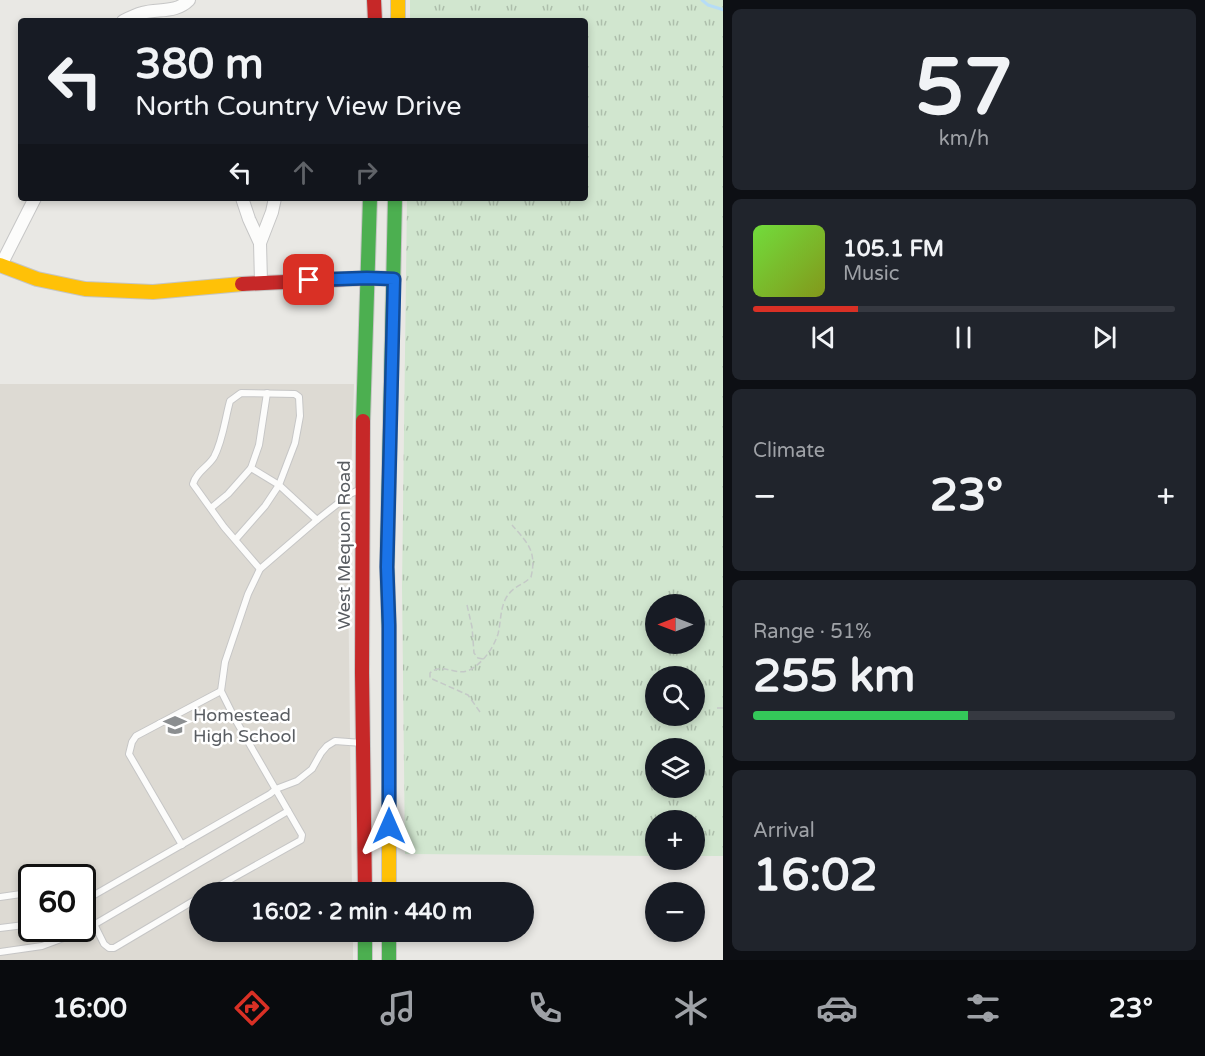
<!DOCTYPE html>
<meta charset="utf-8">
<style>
body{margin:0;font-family:"Varela Round",sans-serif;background:#20242c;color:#f1f3f6;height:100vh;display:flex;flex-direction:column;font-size:22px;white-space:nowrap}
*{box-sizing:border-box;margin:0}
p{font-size:20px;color:#9ea1a6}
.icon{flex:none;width:33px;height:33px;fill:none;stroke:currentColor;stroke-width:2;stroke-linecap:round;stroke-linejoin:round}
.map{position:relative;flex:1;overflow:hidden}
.sheet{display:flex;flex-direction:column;gap:9px;padding:9px;background:#0d0f14;width:482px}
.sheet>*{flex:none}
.hud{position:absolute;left:18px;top:18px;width:570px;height:183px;border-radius:6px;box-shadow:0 3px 9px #0003;background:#171b24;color:#f1f3f6;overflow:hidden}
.needle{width:39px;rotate:270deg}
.buttons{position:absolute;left:645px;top:594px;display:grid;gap:12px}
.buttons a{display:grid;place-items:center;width:60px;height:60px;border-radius:50%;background:#171b24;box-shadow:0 3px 9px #0003;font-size:30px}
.speed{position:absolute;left:18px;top:864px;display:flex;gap:12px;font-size:30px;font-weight:700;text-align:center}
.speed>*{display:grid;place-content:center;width:78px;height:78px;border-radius:50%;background:#171b24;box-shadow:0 3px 9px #0003;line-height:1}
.speed .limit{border:3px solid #111;border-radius:9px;background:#fff;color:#111}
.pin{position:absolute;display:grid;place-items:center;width:51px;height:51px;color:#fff;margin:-26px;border-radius:12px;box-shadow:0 3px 9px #0006}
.me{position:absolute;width:66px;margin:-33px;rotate:0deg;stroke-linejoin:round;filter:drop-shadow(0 0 4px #0008)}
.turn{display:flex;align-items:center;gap:21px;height:126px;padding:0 18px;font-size:27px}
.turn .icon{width:78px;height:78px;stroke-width:2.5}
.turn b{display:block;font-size:42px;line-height:51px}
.lanes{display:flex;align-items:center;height:57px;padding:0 18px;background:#0003;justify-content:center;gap:30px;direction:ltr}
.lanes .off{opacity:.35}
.big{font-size:45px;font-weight:700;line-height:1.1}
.sheet .widget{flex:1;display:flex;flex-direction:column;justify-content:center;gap:9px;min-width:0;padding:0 21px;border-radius:9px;background:#20242c}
.sheet .dial{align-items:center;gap:0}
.dial b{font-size:78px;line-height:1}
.song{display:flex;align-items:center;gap:18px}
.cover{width:72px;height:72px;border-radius:9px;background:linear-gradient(135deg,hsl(100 70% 55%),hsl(70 70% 35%))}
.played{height:6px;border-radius:3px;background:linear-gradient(90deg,#d93025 25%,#363941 25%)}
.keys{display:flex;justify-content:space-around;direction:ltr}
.heat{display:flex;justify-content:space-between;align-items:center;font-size:33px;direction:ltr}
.charge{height:9px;border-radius:4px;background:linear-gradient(90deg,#34c759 51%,#363941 0)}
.trip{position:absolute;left:189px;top:882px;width:345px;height:60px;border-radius:30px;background:#171b24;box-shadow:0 3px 9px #0003;font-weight:700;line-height:60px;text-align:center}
.tab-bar{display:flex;height:96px;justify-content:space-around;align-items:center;background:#090b0e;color:#9ea1a6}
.tab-bar .icon{width:42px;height:42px}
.tab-bar .selected{color:#d93025}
.tab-bar b{font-size:27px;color:#f1f3f6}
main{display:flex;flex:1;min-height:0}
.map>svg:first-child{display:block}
.education{fill:#dddad3;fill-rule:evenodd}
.grass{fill:url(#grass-tufts);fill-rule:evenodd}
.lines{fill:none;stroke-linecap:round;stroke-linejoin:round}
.stream{stroke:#b6dcf6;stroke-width:3}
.lane-casing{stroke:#c6c6c6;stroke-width:8}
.street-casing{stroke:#c6c6c6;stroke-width:14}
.fast-casing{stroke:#c5c5c4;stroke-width:16}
.slow-casing{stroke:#c5c5c4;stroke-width:16}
.jam-casing{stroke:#c5c5c4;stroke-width:16}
.path{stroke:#c4c9c7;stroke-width:1.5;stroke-dasharray:6 3;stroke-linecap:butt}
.lane{stroke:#fcfcfb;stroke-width:6}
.street{stroke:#fcfcfb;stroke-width:12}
.fast{stroke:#4caf50;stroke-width:14}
.slow{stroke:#ffc107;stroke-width:14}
.jam{stroke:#c62828;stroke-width:14}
.route-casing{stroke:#114b97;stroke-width:15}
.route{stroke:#1a73e8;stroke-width:10}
.labels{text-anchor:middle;stroke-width:5;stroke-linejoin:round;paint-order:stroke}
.street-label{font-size:18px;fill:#595d62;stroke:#fff}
.poi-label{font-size:18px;fill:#595d62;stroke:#fff;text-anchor:start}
</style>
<main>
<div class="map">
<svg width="724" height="960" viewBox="0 0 724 960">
<defs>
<pattern id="grass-tufts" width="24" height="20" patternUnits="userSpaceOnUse" patternTransform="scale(1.5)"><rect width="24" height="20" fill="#d1e6cf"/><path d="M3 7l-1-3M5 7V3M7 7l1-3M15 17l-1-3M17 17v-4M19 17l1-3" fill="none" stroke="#adbeab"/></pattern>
</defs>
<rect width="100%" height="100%" fill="#e9e8e4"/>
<!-- education -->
<path class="education" d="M0,384H354L348,572L352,892H200V932H353V960H0ZM32,878H82V928H32Z"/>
<!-- grass -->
<path class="grass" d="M410,0H723V856H695L694,820H656L655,856L405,854L402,587L407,198H585V21H410ZM656,604H694V644H656ZM656,676H694V716H656ZM656,748H694V788H656Z"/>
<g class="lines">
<!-- stream -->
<polyline class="stream" points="702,0 708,5 724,10"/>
<!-- lane casing -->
<g class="lane-casing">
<g id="lane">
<polyline points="211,508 228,494 251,468 259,445 267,393"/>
<polyline points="317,520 350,494 359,490"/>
<path d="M236,539L265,506L279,485L295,443L300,416L299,397L295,394L241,393L230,401C225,419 223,440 214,457C208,467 196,472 193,484L224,527L260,569"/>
<polyline points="182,845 129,754 132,742 136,736 221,691"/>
<polyline points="208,892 301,840 302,835 235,719 221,691 225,662 248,594 260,569 317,520 279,485 251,468"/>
<polyline points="0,897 28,893 32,894"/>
<polyline points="82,902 270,794 276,789 297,781 312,769 321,753 327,746 335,741 362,743"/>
<polyline points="83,902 104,944 109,948 114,948 200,897"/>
<polyline points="0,928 32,924"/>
<polyline points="0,952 42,946 85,930 288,811"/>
</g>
</g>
<!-- street casing -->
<g class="street-casing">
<g id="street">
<path d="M123,21C129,18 135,15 142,13C158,8 175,14 189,0"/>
<polyline points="242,198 249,219 260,243"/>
<polyline points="1,265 35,198"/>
<polyline points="261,282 260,243 272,212 275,198"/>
</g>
</g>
<!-- fast casing -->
<g class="fast-casing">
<g id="fast">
<polyline points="363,421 370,198"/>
<polyline points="389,629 387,567 395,198"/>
<polyline points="365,932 365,960"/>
<polyline points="389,932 389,960"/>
</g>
</g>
<!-- slow casing -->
<g class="slow-casing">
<g id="slow">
<polyline points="398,0 398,21"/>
<polyline points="0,265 37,279 85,289 153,292 242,284"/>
<polyline points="389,629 389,892"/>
</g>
</g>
<!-- jam casing -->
<g class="jam-casing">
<g id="jam">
<polyline points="374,0 375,21"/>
<polyline points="242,284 367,278 394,279"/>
<polyline points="363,421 362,673 365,892"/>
</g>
</g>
<!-- path -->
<g class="path">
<polyline points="467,605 472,627 474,653 478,658 483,659"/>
<polyline points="717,708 724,708"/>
<path d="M480,712L468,695L430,678V673C445,660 458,682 477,665C487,657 494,646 498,634C501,622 500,609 506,598C514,585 522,586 531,577C537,552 528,543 512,525"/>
</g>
<!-- lane -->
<use href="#lane" class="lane"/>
<!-- street -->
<use href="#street" class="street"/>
<!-- fast -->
<use href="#fast" class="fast"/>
<!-- slow -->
<use href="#slow" class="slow"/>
<!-- jam -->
<use href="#jam" class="jam"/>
</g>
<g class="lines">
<!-- route casing -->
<g class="route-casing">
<polyline id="route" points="309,280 367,278 394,279 387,567 389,625 389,826"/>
</g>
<!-- route -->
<use href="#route" class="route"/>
</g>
<!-- icons -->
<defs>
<g id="school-bare" transform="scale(1.8)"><path d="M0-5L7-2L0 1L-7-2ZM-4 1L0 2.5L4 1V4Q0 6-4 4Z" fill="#8b8e90" stroke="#fff" stroke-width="2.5" paint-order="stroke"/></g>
</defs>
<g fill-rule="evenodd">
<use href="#school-bare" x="175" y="725"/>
</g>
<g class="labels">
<!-- street labels -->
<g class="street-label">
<text transform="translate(344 545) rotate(-90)" y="6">West Mequon Road</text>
</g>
<!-- poi labels -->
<g class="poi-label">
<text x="193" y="721">Homestead<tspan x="193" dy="21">High School</tspan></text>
</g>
</g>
</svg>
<div class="buttons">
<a><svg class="needle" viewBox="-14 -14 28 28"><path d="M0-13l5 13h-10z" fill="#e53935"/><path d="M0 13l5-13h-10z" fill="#9ea1a6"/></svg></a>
<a><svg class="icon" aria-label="search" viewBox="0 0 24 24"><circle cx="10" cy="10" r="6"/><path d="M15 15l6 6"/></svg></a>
<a><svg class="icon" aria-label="layers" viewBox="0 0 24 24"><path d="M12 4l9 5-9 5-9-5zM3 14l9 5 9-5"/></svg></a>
<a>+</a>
<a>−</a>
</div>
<div class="speed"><div class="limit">60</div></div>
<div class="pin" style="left:309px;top:280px;background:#d93025"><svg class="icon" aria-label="arrive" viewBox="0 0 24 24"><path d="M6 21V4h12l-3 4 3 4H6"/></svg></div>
<svg class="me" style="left:389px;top:826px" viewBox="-20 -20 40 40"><path d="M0-17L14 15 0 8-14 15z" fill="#1a73e8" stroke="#fff" stroke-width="4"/></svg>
<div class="trip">16:02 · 2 min · 440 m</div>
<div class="hud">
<div class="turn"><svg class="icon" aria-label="left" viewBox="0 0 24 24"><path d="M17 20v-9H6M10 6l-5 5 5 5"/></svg><div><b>380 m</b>North Country View Drive</div></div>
<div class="lanes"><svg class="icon" aria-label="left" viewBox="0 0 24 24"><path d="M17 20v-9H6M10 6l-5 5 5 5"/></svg><svg class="icon off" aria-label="ahead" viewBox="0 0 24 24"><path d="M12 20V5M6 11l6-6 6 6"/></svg><svg class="icon off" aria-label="right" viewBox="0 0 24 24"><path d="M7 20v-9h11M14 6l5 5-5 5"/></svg></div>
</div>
</div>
<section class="sheet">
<div class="widget dial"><b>57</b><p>km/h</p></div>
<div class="widget">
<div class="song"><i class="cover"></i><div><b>105.1 FM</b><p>Music</p></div></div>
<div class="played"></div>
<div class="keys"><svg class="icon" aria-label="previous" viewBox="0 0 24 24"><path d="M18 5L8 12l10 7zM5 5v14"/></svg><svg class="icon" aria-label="pause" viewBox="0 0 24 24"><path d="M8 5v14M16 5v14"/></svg><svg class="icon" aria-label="next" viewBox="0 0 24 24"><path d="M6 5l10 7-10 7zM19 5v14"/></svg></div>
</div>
<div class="widget"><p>Climate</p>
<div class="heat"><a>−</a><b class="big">23°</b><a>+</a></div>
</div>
<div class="widget"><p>Range · 51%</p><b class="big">255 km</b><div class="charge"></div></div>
<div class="widget"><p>Arrival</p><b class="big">16:02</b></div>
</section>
</main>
<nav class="tab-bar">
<b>16:00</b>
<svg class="icon selected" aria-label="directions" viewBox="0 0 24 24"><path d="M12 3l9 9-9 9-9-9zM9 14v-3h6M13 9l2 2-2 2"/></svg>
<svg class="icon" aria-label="music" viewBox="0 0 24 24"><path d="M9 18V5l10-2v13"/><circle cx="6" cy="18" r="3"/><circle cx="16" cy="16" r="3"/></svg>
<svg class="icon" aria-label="phone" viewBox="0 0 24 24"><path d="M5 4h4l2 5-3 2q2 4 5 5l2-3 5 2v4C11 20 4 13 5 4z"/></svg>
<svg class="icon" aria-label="climate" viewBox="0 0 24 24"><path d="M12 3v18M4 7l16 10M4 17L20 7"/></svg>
<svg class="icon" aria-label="car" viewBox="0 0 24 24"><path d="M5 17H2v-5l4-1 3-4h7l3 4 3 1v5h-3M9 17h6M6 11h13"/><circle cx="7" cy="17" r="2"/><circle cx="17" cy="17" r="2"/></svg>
<svg class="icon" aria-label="filters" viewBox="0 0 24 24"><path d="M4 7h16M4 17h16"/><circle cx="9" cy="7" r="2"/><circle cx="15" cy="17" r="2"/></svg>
<b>23°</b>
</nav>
